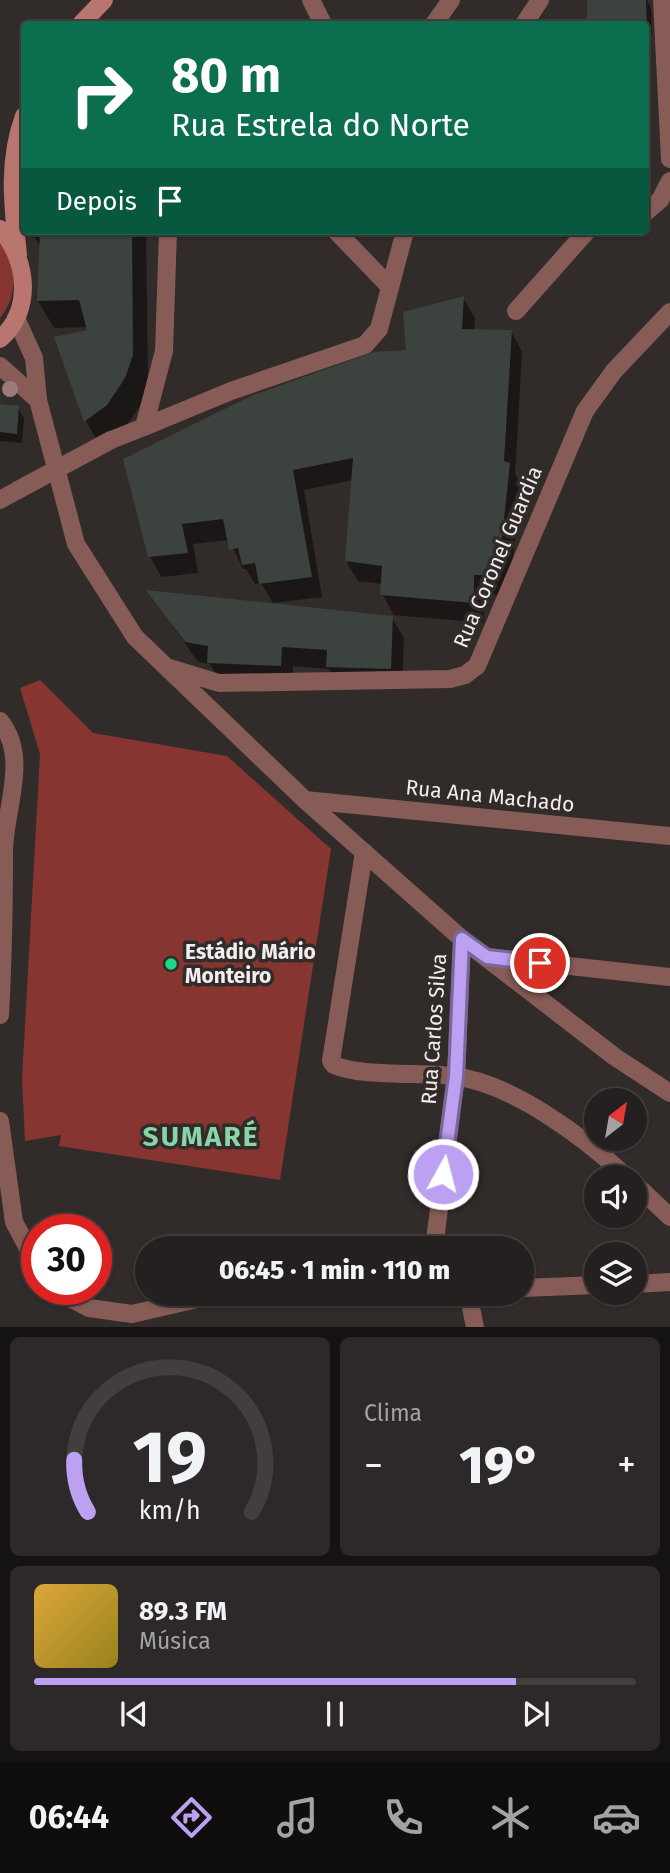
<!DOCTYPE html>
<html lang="pt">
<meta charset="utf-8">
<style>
body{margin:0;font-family:"Fira Sans",sans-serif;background:#2d2829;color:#f1f3f6;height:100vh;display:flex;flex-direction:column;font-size:26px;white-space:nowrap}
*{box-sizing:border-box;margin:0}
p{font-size:23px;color:#a3a3a5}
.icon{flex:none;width:38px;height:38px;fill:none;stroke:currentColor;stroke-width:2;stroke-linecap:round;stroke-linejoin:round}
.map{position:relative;height:1327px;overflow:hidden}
.details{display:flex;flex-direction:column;gap:10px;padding:10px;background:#141212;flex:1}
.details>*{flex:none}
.hud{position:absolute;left:21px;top:21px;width:628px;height:214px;border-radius:7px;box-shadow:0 2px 5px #0004,0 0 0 2px #423e3e;background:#0b6e4f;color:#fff;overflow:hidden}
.needle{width:46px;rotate:31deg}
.fabs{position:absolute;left:584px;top:1088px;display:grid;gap:14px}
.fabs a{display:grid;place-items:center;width:63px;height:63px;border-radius:50%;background:#252020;box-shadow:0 2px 5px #0004,0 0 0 2px #423e3e;font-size:35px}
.speed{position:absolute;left:21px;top:1214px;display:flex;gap:14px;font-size:35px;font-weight:700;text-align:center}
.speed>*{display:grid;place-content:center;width:91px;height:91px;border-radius:50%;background:#252020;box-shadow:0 2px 5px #0004,0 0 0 2px #423e3e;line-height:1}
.speed .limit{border:10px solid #d22;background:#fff;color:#111}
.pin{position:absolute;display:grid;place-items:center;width:60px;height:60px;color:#fff;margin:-30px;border:4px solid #fff;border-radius:50%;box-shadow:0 2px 7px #0007}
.me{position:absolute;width:77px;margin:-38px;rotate:7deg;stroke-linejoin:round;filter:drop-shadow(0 0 5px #0008)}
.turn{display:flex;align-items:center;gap:24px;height:147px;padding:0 35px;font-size:32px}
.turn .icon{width:91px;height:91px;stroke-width:2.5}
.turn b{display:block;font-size:49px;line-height:60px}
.then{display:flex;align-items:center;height:66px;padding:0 35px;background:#0003;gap:14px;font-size:26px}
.big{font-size:52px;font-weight:800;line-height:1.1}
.details .widget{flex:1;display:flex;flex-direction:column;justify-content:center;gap:10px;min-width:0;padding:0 24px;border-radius:10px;background:#2d2829}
.details .dial{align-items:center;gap:0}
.dial svg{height:182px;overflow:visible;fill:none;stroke:#423e3e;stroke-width:7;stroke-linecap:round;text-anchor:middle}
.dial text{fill:#f1f3f6;stroke:none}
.song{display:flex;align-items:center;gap:21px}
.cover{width:84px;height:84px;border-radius:10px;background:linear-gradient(135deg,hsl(40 70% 55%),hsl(50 70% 35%))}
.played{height:7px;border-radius:4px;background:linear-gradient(90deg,#bca0f2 80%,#423e3e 80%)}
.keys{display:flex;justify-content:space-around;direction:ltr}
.heat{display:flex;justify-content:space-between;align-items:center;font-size:38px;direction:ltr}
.details .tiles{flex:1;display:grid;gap:10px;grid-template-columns:1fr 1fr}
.widget:last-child{grid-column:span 2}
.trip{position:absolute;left:135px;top:1236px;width:399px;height:70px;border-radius:35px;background:#252020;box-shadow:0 2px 5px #0004,0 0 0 2px #423e3e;font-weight:800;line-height:70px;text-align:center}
.tabs{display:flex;height:112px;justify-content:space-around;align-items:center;background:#0f0d0d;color:#a3a3a5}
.tabs .icon{width:49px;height:49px}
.tabs .current{color:#bca0f2}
.tabs b{font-size:32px;color:#f1f3f6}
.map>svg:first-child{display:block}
.green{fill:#863530}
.shadow{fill:#0007}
.building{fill:#3c423e}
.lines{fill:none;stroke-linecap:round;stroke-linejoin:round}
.street{stroke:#875c57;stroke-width:18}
.secondary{stroke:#b9766f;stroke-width:18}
.street-bridge{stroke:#875c57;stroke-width:18}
.tree{fill:#9c7c78}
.route-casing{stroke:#7a689d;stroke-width:18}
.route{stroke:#bca0f2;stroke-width:12}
.poi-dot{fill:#1ad988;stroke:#312b2a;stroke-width:2.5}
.labels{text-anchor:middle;stroke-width:7;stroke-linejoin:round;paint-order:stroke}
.street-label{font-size:21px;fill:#f2eeed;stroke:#312b2a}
.poi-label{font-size:21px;font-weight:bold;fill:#f2eeed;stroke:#312b2a;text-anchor:start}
.district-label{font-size:28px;font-weight:bold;letter-spacing:2px;fill:#88d5a8;stroke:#312b2a}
</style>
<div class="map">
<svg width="670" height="1327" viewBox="0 0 670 1327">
<rect width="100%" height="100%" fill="#312b2a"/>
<!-- green -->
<g class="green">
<path d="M0,240C16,265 20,293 0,318Z"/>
<polygon points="40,680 93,733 227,756 331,849 280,1180 59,1146 61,1135 25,1141 22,1079 40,754 20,688"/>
</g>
<!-- shadow -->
<g class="shadow">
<polygon points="588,0 647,0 651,8 652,34 646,35 646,24 589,24"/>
<polygon points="31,231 146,231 148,383 140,406 122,432 101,448 86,421 56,339 89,332 88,327 54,328 38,301 41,248"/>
<polygon points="463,298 475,318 474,331 511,331 522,352 515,474 521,484 509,595 484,595 484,623 394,615 382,594 383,584 358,581 346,561 353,480 304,490 322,597 273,603 261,583 255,584 246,569 243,569 229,540 193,544 198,573 161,577 150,556 125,460 408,351"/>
<polygon points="0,406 18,408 24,418 22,443 0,441"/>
<polygon points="149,592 392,618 404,638 402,688 339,687 329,669 293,666 292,685 221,683 210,664 198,662"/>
</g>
<!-- building -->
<g class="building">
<polygon points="587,0 646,0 647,24 587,24"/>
<polygon points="40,231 132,231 133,355 125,378 107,405 84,422 54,337 87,330 79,300 37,301"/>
<polygon points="464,296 462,329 512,330 504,461 510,463 498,575 474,575 474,603 380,595 382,566 345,561 353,458 293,470 312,577 259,584 255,563 242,565 238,548 229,550 223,519 182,524 188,553 148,557 123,459 253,395 374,352 406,350 403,312"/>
<polygon points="0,404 19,406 17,434 0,432"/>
<polygon points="146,590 393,616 391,669 326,667 327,650 282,647 281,666 207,663 208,646 185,642"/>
</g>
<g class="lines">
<!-- street -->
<g class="street">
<polyline points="311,0 323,24"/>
<polyline points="662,0 670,159"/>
<polyline points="434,24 451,0"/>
<polyline points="524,24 540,0"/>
<polyline points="646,212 660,200 670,181"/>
<polyline points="336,231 389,286"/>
<polyline points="516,311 587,231"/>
<polyline points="16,318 34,358 38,400 76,544 135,637 305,800 462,939 615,1057 670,1093"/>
<polyline points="0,366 38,400"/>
<polyline points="144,427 231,391 365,345 379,329 405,231"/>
<polyline points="111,440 144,427 164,351 168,231"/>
<polyline points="0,500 18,490"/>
<polyline points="170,668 219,683 450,679 465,675 477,666 585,411 614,371 670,312"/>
<path d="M0,721C30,758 4,810 4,852C4,907 3,960 0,1015"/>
<polyline points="305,800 670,836"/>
<path d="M364,852L331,1061L334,1065C361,1077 420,1072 452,1076C511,1082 585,1138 628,1178"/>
<polyline points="487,957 670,977"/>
<polyline points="0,1121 14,1222 37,1265"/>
<polyline points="635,1184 670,1217"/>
<polyline points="434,1248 456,1076 462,939"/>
<polyline points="635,1284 670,1282"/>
<polyline points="522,1288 597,1285"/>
<polyline points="55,1290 89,1308 132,1314 223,1293"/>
<polyline points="468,1293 475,1327"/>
</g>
<!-- secondary -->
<g class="secondary">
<polyline points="81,24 104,0"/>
<path d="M0,229C28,259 33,311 0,339"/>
<path d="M18,255C13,207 7,162 24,116"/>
</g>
<!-- street-bridge -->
<polyline class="street-bridge" points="18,490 111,440"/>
</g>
<!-- trees -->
<circle class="tree" cx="10" cy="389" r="8"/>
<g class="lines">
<!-- route casing -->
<g class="route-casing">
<polyline id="route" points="443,1174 456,1076 462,939 487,957 540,963"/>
</g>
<!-- route -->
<use href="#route" class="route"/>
</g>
<!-- markers -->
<circle class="poi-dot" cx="171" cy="964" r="7"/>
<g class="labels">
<!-- street labels -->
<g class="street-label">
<text transform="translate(498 557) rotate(-67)" y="7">Rua Coronel Guardia</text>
<text transform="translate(490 796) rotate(6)" y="7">Rua Ana Machado</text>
<text transform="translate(434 1029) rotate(-86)" y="7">Rua Carlos Silva</text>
</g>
<!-- poi labels -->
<g class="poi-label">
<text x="185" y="959">Estádio Mário<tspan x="185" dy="24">Monteiro</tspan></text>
</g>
<!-- district labels -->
<g class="district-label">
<text x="201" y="1146">SUMARÉ</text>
</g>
</g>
</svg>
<div class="fabs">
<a><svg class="needle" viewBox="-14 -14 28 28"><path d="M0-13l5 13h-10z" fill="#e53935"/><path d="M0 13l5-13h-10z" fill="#a3a3a5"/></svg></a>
<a><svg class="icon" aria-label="sound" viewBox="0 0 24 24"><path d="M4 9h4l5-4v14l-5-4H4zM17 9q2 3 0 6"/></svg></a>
<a><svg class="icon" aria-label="layers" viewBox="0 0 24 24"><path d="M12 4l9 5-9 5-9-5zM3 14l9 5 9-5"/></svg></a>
</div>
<div class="speed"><div class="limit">30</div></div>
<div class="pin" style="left:540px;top:963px;background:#d93025"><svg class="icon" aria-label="arrive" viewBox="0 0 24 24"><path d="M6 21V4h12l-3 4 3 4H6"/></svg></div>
<svg class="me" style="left:443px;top:1174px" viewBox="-20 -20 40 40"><circle r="17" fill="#bca0f2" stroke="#fff" stroke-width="3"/><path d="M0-11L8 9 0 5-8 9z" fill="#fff"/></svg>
<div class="trip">06:45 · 1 min · 110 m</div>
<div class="hud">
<div class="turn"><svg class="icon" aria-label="right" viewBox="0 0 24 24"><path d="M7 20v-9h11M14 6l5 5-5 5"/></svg><div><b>80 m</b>Rua Estrela do Norte</div></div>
<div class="then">Depois<svg class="icon" aria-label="arrive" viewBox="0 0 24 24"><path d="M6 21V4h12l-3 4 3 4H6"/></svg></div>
</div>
</div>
<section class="details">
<div class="tiles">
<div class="widget dial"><svg viewBox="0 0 100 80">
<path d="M14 69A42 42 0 1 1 86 69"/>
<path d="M14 69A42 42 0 0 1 8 46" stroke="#bca0f2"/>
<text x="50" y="56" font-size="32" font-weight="700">19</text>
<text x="50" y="72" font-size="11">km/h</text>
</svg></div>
<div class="widget"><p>Clima</p>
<div class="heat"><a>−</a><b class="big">19°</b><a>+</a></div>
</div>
<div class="widget">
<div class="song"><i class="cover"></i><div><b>89.3 FM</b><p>Música</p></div></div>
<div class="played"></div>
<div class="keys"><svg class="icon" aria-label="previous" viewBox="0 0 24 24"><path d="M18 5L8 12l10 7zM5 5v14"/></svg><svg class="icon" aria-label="pause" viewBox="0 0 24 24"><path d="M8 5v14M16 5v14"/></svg><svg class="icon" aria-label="next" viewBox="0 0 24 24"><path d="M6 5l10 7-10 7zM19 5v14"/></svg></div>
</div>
</div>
</section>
<nav class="tabs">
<b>06:44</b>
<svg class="icon current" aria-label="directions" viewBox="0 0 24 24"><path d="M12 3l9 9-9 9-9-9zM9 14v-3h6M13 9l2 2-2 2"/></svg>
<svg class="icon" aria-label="music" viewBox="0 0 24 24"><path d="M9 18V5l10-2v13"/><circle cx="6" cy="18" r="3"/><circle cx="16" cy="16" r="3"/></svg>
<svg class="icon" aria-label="phone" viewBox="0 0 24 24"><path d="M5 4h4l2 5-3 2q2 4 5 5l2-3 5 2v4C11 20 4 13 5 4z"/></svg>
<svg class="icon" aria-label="climate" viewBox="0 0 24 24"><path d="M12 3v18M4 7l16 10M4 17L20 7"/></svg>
<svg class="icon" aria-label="car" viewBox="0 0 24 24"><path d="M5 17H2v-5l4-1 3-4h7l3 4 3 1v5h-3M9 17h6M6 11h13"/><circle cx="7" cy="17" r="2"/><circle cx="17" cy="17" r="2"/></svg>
</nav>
